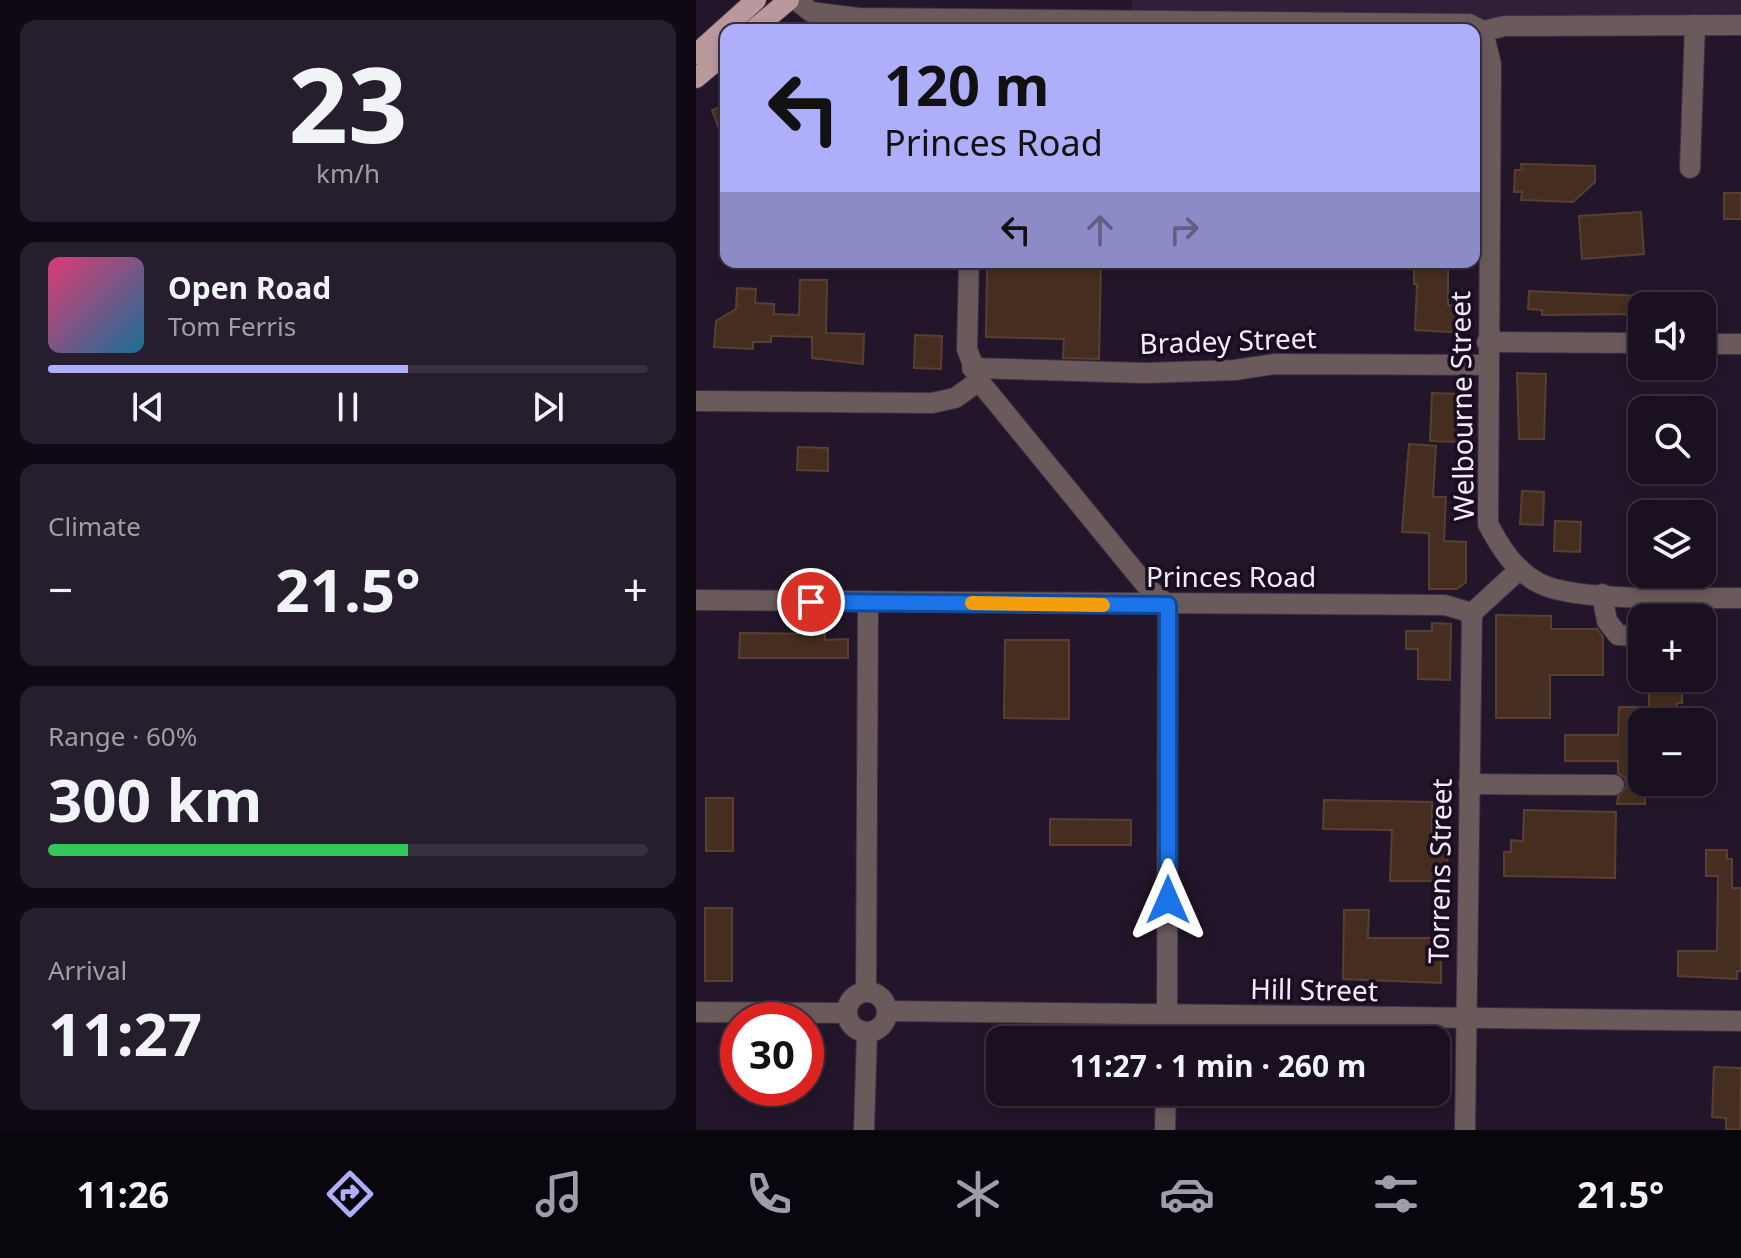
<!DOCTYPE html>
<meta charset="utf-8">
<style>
body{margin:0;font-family:"Noto Sans",sans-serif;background:#271e2d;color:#f1f3f6;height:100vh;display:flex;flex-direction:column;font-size:30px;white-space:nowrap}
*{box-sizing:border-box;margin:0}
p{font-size:26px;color:#9f9da5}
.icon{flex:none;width:44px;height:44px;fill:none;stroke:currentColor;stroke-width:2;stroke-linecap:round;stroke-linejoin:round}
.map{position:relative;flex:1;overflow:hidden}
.details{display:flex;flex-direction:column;gap:20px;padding:20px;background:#0e0912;width:696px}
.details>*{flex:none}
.hud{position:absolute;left:24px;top:24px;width:760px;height:244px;border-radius:16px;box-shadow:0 4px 12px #0003,0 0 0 2px #38303e;background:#afaefa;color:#111;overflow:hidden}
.controls{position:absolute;left:932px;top:292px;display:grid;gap:16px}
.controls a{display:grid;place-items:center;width:88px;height:88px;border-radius:16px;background:#1a1020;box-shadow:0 4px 12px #0003,0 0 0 2px #38303e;font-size:40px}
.speed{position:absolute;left:24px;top:1002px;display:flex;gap:16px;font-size:40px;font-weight:700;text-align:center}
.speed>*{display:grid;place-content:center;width:104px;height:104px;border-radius:50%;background:#1a1020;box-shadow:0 4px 12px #0003,0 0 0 2px #38303e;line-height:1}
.speed .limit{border:12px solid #d22;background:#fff;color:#111}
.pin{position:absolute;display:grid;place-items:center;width:68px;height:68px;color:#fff;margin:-34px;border:4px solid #fff;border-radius:50%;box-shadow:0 2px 8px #0007}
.me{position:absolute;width:88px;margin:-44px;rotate:0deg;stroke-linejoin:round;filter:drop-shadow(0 0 6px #0008)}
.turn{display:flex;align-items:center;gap:28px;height:168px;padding:0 32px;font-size:36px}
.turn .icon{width:104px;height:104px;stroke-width:2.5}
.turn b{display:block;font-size:56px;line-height:68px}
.lanes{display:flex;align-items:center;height:76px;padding:0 32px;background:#0003;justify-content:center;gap:40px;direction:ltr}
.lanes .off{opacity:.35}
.big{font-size:60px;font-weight:700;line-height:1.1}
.details .tile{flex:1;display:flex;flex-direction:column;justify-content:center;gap:12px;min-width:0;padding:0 28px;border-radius:16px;background:#271e2d}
.details .dial{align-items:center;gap:0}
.dial b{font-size:104px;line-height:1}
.song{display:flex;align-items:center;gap:24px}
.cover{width:96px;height:96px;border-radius:12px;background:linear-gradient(135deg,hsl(340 70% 55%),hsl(200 70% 35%))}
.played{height:8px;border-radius:4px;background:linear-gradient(90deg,#afaefa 60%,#38303e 60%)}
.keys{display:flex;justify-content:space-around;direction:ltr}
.heat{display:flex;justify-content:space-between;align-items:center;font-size:44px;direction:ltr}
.charge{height:12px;border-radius:6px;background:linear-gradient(90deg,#34c759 60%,#38303e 0)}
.trip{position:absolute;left:290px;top:1026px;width:464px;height:80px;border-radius:16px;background:#1a1020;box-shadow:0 4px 12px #0003,0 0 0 2px #38303e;font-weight:700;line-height:80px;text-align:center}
.dock{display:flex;height:128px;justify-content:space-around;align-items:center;background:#0a060d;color:#9f9da5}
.dock .icon{width:56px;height:56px}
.dock .selected{color:#afaefa}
.dock b{font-size:36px;color:#f1f3f6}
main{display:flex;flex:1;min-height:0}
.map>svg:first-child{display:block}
.built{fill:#2f1f38}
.building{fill:#452e1f;stroke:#584030;stroke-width:2}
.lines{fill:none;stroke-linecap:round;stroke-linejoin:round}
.minor-casing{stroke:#3c3043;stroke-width:22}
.major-casing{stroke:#3c3043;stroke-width:22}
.minor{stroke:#6a5a5c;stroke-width:20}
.major{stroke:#b9999c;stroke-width:20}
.route-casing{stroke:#114b97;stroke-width:20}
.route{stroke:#1a73e8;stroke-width:14}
.slow{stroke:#f59e0b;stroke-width:14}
.labels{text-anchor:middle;stroke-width:7;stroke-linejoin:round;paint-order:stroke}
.street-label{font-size:28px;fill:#f4ebf9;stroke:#1a0d20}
</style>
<main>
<section class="details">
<div class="tile dial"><b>23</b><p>km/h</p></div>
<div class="tile">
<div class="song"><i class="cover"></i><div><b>Open Road</b><p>Tom Ferris</p></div></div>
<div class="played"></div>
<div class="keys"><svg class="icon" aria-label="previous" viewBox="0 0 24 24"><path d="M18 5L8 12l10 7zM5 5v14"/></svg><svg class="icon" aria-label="pause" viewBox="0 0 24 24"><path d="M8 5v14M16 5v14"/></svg><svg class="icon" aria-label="next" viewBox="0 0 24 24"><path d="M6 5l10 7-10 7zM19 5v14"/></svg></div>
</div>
<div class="tile"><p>Climate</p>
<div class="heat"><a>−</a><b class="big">21.5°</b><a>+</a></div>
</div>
<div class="tile"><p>Range · 60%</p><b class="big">300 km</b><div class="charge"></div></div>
<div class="tile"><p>Arrival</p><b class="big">11:27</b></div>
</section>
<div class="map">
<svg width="1045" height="1130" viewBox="0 0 1045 1130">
<rect width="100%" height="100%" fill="#23162a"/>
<!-- built -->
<polygon class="built" points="436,0 1045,0 1045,25 436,18"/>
<!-- building -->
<g class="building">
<polygon points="30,105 30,145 29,145 16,110"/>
<polygon points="825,164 899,166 899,182 877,202 825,200 826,192 818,192 819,170 826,170"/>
<rect x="1028" y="193" width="17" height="26"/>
<polygon points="945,212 948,254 886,259 883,216"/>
<polygon points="304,262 350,262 349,266 375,267 375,262 405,262 403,359 367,358 368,339 290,337 291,268 304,268"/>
<polygon points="718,267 752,267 752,305 763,306 763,317 771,318 770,333 719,330 721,284 718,284"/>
<polygon points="104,280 131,280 130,333 168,334 167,364 116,358 116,337 75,336 75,342 57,342 57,349 18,347 20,321 40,309 41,288 60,289 59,303 78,304 78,314 103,315"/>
<polygon points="833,291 944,296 943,314 846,315 846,310 832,309"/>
<polygon points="219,335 246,336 245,369 218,368"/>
<polygon points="821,373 850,374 848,439 823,439"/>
<polygon points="736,393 762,394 760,442 734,441"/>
<polygon points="713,444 740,446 737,497 750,497 748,541 770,542 770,582 761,589 733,589 733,533 706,532"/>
<polygon points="102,447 132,448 132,471 101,470"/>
<polygon points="826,491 848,492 847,525 824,524"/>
<polygon points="859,521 885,522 884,552 858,551"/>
<polygon points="800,615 855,616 855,629 901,629 907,637 907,675 854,675 854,718 800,718"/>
<polygon points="736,623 755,624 754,680 722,679 722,649 710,649 710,631 736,631"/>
<polygon points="44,633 129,634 129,640 152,639 152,658 43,658"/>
<polygon points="309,640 373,640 373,719 308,718"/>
<polygon points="953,678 986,678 986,703 981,703 980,722 946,722 949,804 921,804 922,797 931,786 929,778 922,773 922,761 869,761 869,735 922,735 923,707 953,707"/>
<rect x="10" y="798" width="27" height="53"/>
<polygon points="628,800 736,802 736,838 753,838 750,881 694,881 696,830 627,829"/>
<polygon points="828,810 920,812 919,878 808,876 808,852 815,852 815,840 827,841"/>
<polygon points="354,819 435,820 435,845 354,845"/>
<polygon points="1010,850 1031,850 1031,859 1036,859 1036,888 1045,888 1045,971 1041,971 1041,979 982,976 982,951 1021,951 1022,876 1010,876"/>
<rect x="9" y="908" width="27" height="73"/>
<polygon points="648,910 673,910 672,938 745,938 745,983 647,979"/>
<polygon points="1018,1067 1045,1068 1044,1130 1030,1129 1030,1118 1016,1117"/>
</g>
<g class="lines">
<!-- minor casing -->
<g class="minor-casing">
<g id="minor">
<path d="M100,0L115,12L162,18L773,24L787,31L795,64L792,524C804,547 819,571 843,583C880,603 999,597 1045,598"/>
<polyline points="787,31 809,26 1045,25"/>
<polyline points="994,168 999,25"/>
<polyline points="273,262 271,349 283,381 454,590 472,605 471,1040"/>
<polyline points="791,342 946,343"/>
<polyline points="1006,344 1045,344"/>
<polyline points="276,368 449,373 539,370 579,364 791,365"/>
<polyline points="0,401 236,403 259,398 283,381"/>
<polyline points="906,594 911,621 922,635 937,636 946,631"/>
<polyline points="0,600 749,605 776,613 824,569"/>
<polyline points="955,618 960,596"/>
<polyline points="773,784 918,785"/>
<polyline points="170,992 172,602"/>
<circle cx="171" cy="1012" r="20"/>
<polyline points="191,1011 1045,1021"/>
<polyline points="0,1012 151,1013"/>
<polyline points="168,1130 171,1032"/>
<polyline points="469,1130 470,1092"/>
<polyline points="769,1130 776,613"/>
</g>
</g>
<!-- major casing -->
<g class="major-casing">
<g id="major">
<polyline points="57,30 93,0"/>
<polyline points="0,54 60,0"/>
<polyline points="0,78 30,53"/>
</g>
</g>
<!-- minor -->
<use href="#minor" class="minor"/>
<!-- major -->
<use href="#major" class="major"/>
</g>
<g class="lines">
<!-- route casing -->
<g class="route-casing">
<polyline id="route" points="115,602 472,605 472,900"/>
</g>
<!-- route -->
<use href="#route" class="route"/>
<!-- slow -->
<polyline class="slow" points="276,603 407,605"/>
</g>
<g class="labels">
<!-- street labels -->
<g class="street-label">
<text transform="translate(532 341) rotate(-2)" y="10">Bradey Street</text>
<text transform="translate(766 406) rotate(-91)" y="10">Welbourne Street</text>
<text x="535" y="587">Princes Road</text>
<text transform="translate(744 871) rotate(-89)" y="10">Torrens Street</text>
<text transform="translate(618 990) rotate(1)" y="10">Hill Street</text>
</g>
</g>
</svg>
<div class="controls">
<a><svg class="icon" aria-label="sound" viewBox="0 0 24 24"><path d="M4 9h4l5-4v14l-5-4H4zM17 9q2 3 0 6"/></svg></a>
<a><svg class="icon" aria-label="search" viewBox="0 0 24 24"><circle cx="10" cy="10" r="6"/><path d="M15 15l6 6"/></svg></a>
<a><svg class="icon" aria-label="layers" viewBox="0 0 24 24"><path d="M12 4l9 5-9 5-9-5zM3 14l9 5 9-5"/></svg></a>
<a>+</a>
<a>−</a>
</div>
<div class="speed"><div class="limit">30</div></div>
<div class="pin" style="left:115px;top:602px;background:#d93025"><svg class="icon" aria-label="arrive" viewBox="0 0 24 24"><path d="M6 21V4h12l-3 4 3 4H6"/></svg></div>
<svg class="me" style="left:472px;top:900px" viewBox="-20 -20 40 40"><path d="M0-17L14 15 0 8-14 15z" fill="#1a73e8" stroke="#fff" stroke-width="4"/></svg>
<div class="trip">11:27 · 1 min · 260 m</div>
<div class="hud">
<div class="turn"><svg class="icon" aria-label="left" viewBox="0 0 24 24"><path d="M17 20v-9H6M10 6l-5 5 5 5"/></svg><div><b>120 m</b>Princes Road</div></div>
<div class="lanes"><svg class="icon" aria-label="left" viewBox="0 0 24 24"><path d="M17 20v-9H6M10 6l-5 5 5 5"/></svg><svg class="icon off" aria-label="ahead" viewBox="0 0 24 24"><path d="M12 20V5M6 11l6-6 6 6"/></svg><svg class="icon off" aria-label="right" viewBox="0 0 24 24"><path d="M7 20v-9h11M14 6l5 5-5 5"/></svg></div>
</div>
</div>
</main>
<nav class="dock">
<b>11:26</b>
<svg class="icon selected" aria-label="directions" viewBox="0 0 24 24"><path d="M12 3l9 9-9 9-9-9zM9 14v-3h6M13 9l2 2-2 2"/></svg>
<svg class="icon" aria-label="music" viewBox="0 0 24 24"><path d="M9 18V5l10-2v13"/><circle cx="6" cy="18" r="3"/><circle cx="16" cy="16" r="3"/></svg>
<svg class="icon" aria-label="phone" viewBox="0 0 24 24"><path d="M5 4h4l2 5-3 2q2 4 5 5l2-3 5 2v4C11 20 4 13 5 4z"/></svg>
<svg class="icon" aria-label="climate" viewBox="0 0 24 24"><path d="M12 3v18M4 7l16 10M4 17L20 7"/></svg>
<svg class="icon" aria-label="car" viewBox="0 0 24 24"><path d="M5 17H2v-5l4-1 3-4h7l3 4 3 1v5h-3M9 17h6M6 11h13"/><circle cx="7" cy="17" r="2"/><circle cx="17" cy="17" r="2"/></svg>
<svg class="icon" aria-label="filters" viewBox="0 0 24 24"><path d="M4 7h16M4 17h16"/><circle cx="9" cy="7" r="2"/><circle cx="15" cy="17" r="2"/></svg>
<b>21.5°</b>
</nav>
